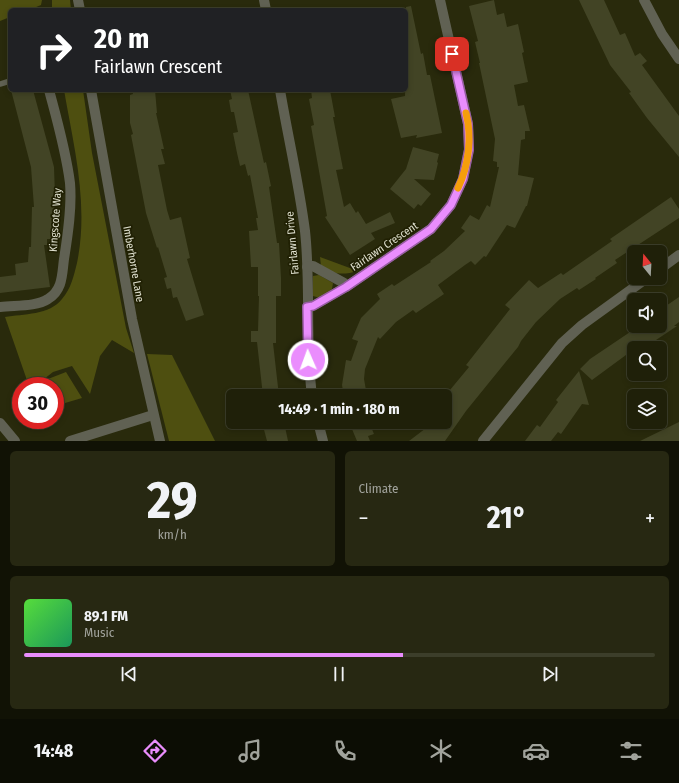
<!DOCTYPE html>
<meta charset="utf-8">
<style>
body{margin:0;font-family:"Fira Sans Condensed",sans-serif;background:#272812;color:#f1f3f6;height:100vh;display:flex;flex-direction:column;font-size:15px;white-space:nowrap}
*{box-sizing:border-box;margin:0}
p{font-size:13px;color:#a1a39c}
.icon{flex:none;width:22px;height:22px;fill:none;stroke:currentColor;stroke-width:2;stroke-linecap:round;stroke-linejoin:round}
.map{position:relative;height:441px;overflow:hidden}
.sheet{display:flex;flex-direction:column;gap:10px;padding:10px;background:#111205;flex:1}
.sheet>*{flex:none}
.hud{position:absolute;left:8px;top:8px;width:400px;height:84px;border-radius:6px;box-shadow:0 2px 6px #0003,0 0 0 1px #3c3e2a;background:#202124;color:#fff;overflow:hidden}
.needle{width:26px;rotate:342deg}
.buttons{position:absolute;left:627px;top:245px;display:grid;gap:8px}
.buttons a{display:grid;place-items:center;width:40px;height:40px;border-radius:6px;background:#1f2009;box-shadow:0 2px 6px #0003,0 0 0 1px #3c3e2a;font-size:20px}
.speed{position:absolute;left:12px;top:377px;display:flex;gap:8px;font-size:20px;font-weight:700;text-align:center}
.speed>*{display:grid;place-content:center;width:52px;height:52px;border-radius:50%;background:#1f2009;box-shadow:0 2px 6px #0003,0 0 0 1px #3c3e2a;line-height:1}
.speed .limit{border:6px solid #d22;background:#fff;color:#111}
.pin{position:absolute;display:grid;place-items:center;width:34px;height:34px;color:#fff;margin:-17px;border-radius:8px;box-shadow:0 2px 6px #0006}
.me{position:absolute;width:44px;margin:-22px;rotate:358deg;stroke-linejoin:round;filter:drop-shadow(0 0 3px #0008)}
.turn{display:flex;align-items:center;gap:14px;height:84px;padding:0 20px;font-size:18px}
.turn .icon{width:52px;height:52px;stroke-width:2.5}
.turn b{display:block;font-size:28px;line-height:34px}
.big{font-size:30px;font-weight:700;line-height:1.1}
.sheet .tile{flex:1;display:flex;flex-direction:column;justify-content:center;gap:6px;min-width:0;padding:0 14px;border-radius:6px;background:#272812}
.sheet .dial{align-items:center;gap:0}
.dial b{font-size:52px;line-height:1}
.song{display:flex;align-items:center;gap:12px}
.cover{width:48px;height:48px;border-radius:6px;background:linear-gradient(135deg,hsl(110 70% 55%),hsl(150 70% 35%))}
.played{height:4px;border-radius:2px;background:linear-gradient(90deg,#ea8dfd 60%,#3c3e2a 60%)}
.keys{display:flex;justify-content:space-around;direction:ltr}
.heat{display:flex;justify-content:space-between;align-items:center;font-size:22px;direction:ltr}
.sheet .tiles{flex:1;display:grid;gap:10px;grid-template-columns:1fr 1fr}
.tile:last-child{grid-column:span 2}
.trip{position:absolute;left:226px;top:389px;width:226px;height:40px;border-radius:6px;background:#1f2009;box-shadow:0 2px 6px #0003,0 0 0 1px #3c3e2a;font-weight:700;line-height:40px;text-align:center}
.tab-bar{display:flex;height:64px;justify-content:space-around;align-items:center;background:#0c0d04;color:#a1a39c}
.tab-bar .icon{width:28px;height:28px}
.tab-bar .selected{color:#ea8dfd}
.tab-bar b{font-size:18px;color:#f1f3f6}
.map>svg:first-child{display:block}
.green{fill:#4e4f10}
.building{fill:#424425}
.lines{fill:none;stroke-linecap:round;stroke-linejoin:round}
.service{stroke:#606153;stroke-width:5.5}
.minor{stroke:#606153;stroke-width:10}
.tertiary{stroke:#606153;stroke-width:10}
.route-casing{stroke:#985ca4;stroke-width:10}
.route{stroke:#ea8dfd;stroke-width:7}
.slow{stroke:#f59e0b;stroke-width:7}
.labels{text-anchor:middle;stroke-width:3.5;stroke-linejoin:round;paint-order:stroke}
.street-label{font-size:11px;fill:#e1e2d1;stroke:#202003}
</style>
<div class="map">
<svg width="679" height="441" viewBox="0 0 679 441">
<rect width="100%" height="100%" fill="#292a0c"/>
<!-- green -->
<g class="green">
<polygon points="0,0 42,0 41,5 29,10 10,10 10,17 0,21"/>
<polygon points="52,0 70,0 71,10 52,10"/>
<path d="M64,90H83L92,153L126,328L134,353L112,340L100,356L90,394L72,366L53,372L35,386H29L5,317C23,314 50,315 62,299C71,289 74,275 77,263C89,204 74,148 64,90Z"/>
<path d="M320,257L358,271C343,275 334,275 321,266Z"/>
<polygon points="319,275 333,283 332,289 320,298 313,296 313,276"/>
<polygon points="147,354 172,355 215,441 169,441"/>
<polygon points="66,372 82,398 55,406 55,386 44,386 48,379"/>
</g>
<!-- building -->
<g class="building">
<polygon points="494,0 497,15 504,13 507,27 518,24 524,52 522,53 528,82 514,85 518,106 524,105 530,131 525,131 525,139 521,140 518,175 534,178 527,206 526,206 515,228 507,225 486,257 484,256 475,265 471,261 465,265 438,285 444,294 416,313 413,310 396,322 380,339 378,337 365,369 364,379 367,396 344,396 342,385 346,360 351,361 358,341 352,339 361,318 380,299 377,294 392,284 394,286 431,262 430,261 444,251 465,231 461,228 470,215 479,220 487,205 490,207 499,167 497,167 497,162 493,161 495,139 479,63 480,63 475,42 478,41 469,6"/>
<polygon points="579,0 604,0 620,35 625,33 635,56 640,53 647,61 642,65 679,116 679,157 647,118 629,93 631,92 610,65"/>
<polygon points="411,6 421,54 423,53 427,75 430,75 442,133 416,138 417,135 401,138 391,99 405,96 406,7"/>
<polygon points="11,90 33,90 54,167 55,196 53,239 47,239 47,245 44,245 50,287 0,293 0,277 16,275 15,264 28,262 29,247 31,247 32,207 34,207 31,167"/>
<polygon points="132,90 155,90 157,113 156,113 164,149 161,149 165,164 158,165 167,210 170,220 181,217 190,258 187,259 204,315 186,321 177,297 173,298 171,288 167,289 164,278 167,277 158,247 157,248 146,213 131,135 133,134 130,123 130,95 133,94"/>
<polygon points="230,90 248,90 264,163 266,162 271,186 269,187 277,243 279,243 281,278 281,296 276,296 276,343 273,343 279,396 263,396 257,342 251,342 251,331 258,331 259,296 258,296 258,267 251,267 249,231 258,230 256,218 258,218 250,175 248,176 245,164 240,166 237,153 233,133 238,132 234,112 231,112 229,100 232,99"/>
<polygon points="311,90 330,90 335,117 333,117 343,169 336,170 344,207 350,203 356,213 358,211 366,224 390,212 395,223 371,233 375,239 350,255 325,217 327,216 311,126 314,125 309,99 312,98"/>
<polygon points="413,147 439,154 437,162 438,163 434,180 414,179 431,194 421,206 418,204 414,209 390,189 406,169"/>
<polygon points="671,197 679,209 679,218 615,260 617,263 595,278 596,279 579,290 577,288 560,299 536,322 521,341 518,347 466,411 445,441 409,441 434,422 445,422 445,396 469,367 466,365 510,309 505,305 529,280 538,288 561,273 563,275 612,241 610,239"/>
<polygon points="679,297 679,322 674,326 677,326 644,348 634,348 634,367 626,355 592,380 580,369 590,359 639,326 660,326 660,310"/>
<polygon points="579,371 589,405 582,404 561,434 558,432 551,441 525,441 537,425 540,427 558,402 556,400"/>
<polygon points="262,422 284,422 288,441 267,441"/>
<polygon points="349,422 369,422 374,434 368,436 370,441 357,441"/>
<polygon points="679,422 679,441 640,441"/>
</g>
<g class="lines">
<!-- service -->
<polyline class="service" points="0,84 10,81"/>
<!-- minor -->
<g class="minor">
<polyline points="264,0 266,10"/>
<path d="M280,90C288,137 299,184 305,231C311,286 305,341 312,396"/>
<polyline points="307,267 313,266 344,283 346,287"/>
<polyline points="660,269 679,255"/>
<path d="M0,307C14,305 36,307 48,299C63,290 62,274 64,259C68,234 72,207 70,183C66,151 57,120 49,90"/>
<polyline points="307,307 313,306 346,287 431,229 451,205 463,179 469,149 468,124 440,0"/>
<polyline points="318,422 323,441"/>
<polyline points="0,423 15,441"/>
<polyline points="70,441 153,415"/>
<polyline points="483,441 562,343 582,325 647,278"/>
</g>
<!-- tertiary -->
<g class="tertiary">
<polyline points="78,0 80,10"/>
<polyline points="644,0 662,34 679,59"/>
<polyline points="91,90 132,319 160,441"/>
</g>
</g>
<g class="lines">
<!-- route casing -->
<g class="route-casing">
<polyline id="route" points="308,360 307,307 313,306 346,287 431,229 451,205 463,179 469,150 468,124 452,54"/>
</g>
<!-- route -->
<use href="#route" class="route"/>
<!-- slow -->
<path class="slow" d="M458,188C469,165 472,137 466,113"/>
</g>
<g class="labels">
<!-- street labels -->
<g class="street-label">
<text transform="translate(55 220) rotate(-86)" y="4">Kingscote Way</text>
<text transform="translate(292 243) rotate(-95)" y="4">Fairlawn Drive</text>
<text transform="translate(384 246) rotate(-34)" y="4">Fairlawn Crescent</text>
<text transform="translate(134 264) rotate(80)" y="4">Imberhorne Lane</text>
</g>
</g>
</svg>
<div class="buttons">
<a><svg class="needle" viewBox="-14 -14 28 28"><path d="M0-13l5 13h-10z" fill="#e53935"/><path d="M0 13l5-13h-10z" fill="#a1a39c"/></svg></a>
<a><svg class="icon" aria-label="sound" viewBox="0 0 24 24"><path d="M4 9h4l5-4v14l-5-4H4zM17 9q2 3 0 6"/></svg></a>
<a><svg class="icon" aria-label="search" viewBox="0 0 24 24"><circle cx="10" cy="10" r="6"/><path d="M15 15l6 6"/></svg></a>
<a><svg class="icon" aria-label="layers" viewBox="0 0 24 24"><path d="M12 4l9 5-9 5-9-5zM3 14l9 5 9-5"/></svg></a>
</div>
<div class="speed"><div class="limit">30</div></div>
<div class="pin" style="left:452px;top:54px;background:#d93025"><svg class="icon" aria-label="arrive" viewBox="0 0 24 24"><path d="M6 21V4h12l-3 4 3 4H6"/></svg></div>
<svg class="me" style="left:308px;top:360px" viewBox="-20 -20 40 40"><circle r="17" fill="#ea8dfd" stroke="#fff" stroke-width="3"/><path d="M0-11L8 9 0 5-8 9z" fill="#fff"/></svg>
<div class="trip">14:49 · 1 min · 180 m</div>
<div class="hud">
<div class="turn"><svg class="icon" aria-label="right" viewBox="0 0 24 24"><path d="M7 20v-9h11M14 6l5 5-5 5"/></svg><div><b>20 m</b>Fairlawn Crescent</div></div>
</div>
</div>
<section class="sheet">
<div class="tiles">
<div class="tile dial"><b>29</b><p>km/h</p></div>
<div class="tile"><p>Climate</p>
<div class="heat"><a>−</a><b class="big">21°</b><a>+</a></div>
</div>
<div class="tile">
<div class="song"><i class="cover"></i><div><b>89.1 FM</b><p>Music</p></div></div>
<div class="played"></div>
<div class="keys"><svg class="icon" aria-label="previous" viewBox="0 0 24 24"><path d="M18 5L8 12l10 7zM5 5v14"/></svg><svg class="icon" aria-label="pause" viewBox="0 0 24 24"><path d="M8 5v14M16 5v14"/></svg><svg class="icon" aria-label="next" viewBox="0 0 24 24"><path d="M6 5l10 7-10 7zM19 5v14"/></svg></div>
</div>
</div>
</section>
<nav class="tab-bar">
<b>14:48</b>
<svg class="icon selected" aria-label="directions" viewBox="0 0 24 24"><path d="M12 3l9 9-9 9-9-9zM9 14v-3h6M13 9l2 2-2 2"/></svg>
<svg class="icon" aria-label="music" viewBox="0 0 24 24"><path d="M9 18V5l10-2v13"/><circle cx="6" cy="18" r="3"/><circle cx="16" cy="16" r="3"/></svg>
<svg class="icon" aria-label="phone" viewBox="0 0 24 24"><path d="M5 4h4l2 5-3 2q2 4 5 5l2-3 5 2v4C11 20 4 13 5 4z"/></svg>
<svg class="icon" aria-label="climate" viewBox="0 0 24 24"><path d="M12 3v18M4 7l16 10M4 17L20 7"/></svg>
<svg class="icon" aria-label="car" viewBox="0 0 24 24"><path d="M5 17H2v-5l4-1 3-4h7l3 4 3 1v5h-3M9 17h6M6 11h13"/><circle cx="7" cy="17" r="2"/><circle cx="17" cy="17" r="2"/></svg>
<svg class="icon" aria-label="filters" viewBox="0 0 24 24"><path d="M4 7h16M4 17h16"/><circle cx="9" cy="7" r="2"/><circle cx="15" cy="17" r="2"/></svg>
</nav>
